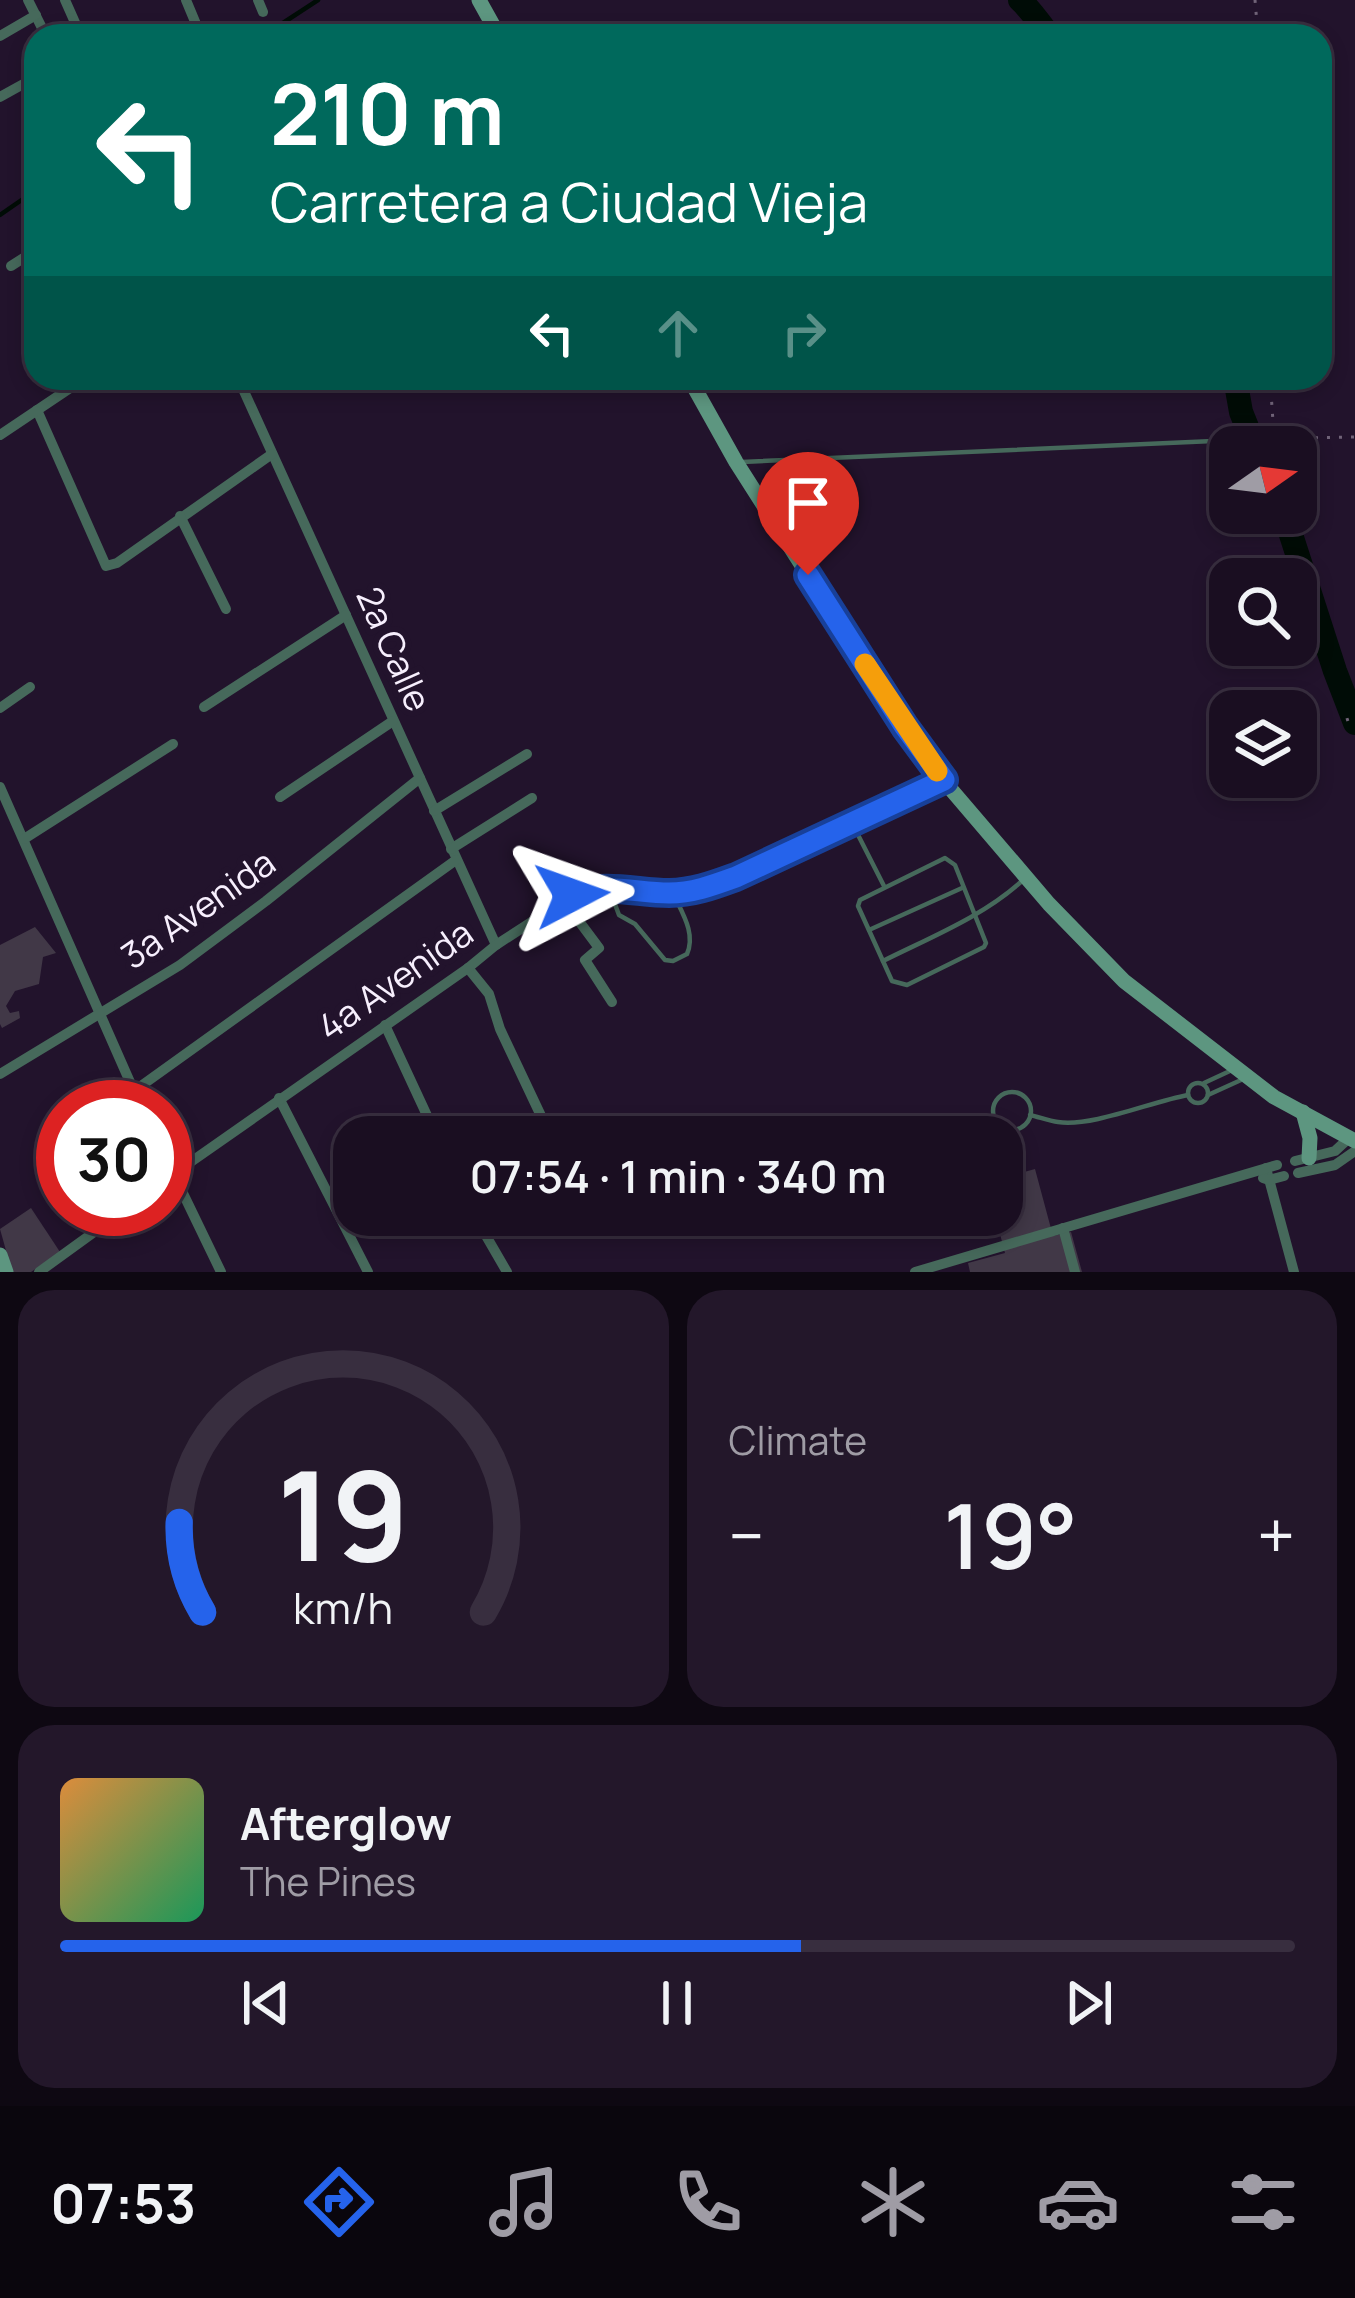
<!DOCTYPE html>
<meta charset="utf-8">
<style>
body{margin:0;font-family:Manrope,sans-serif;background:#23172a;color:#f1f3f6;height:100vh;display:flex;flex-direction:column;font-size:45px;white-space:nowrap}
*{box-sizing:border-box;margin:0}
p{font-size:39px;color:#9f9ca5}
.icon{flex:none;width:66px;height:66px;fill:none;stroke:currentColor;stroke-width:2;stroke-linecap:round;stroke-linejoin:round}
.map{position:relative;height:1272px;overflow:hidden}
.details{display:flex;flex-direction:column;gap:18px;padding:18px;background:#0e0812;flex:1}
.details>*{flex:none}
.guide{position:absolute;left:24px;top:24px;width:1308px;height:366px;border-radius:36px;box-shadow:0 6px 18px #0003,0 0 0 3px #382e3f;background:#00695c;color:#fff;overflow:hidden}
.needle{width:78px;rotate:76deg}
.buttons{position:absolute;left:1209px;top:426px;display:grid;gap:24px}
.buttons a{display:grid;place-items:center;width:108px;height:108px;border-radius:24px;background:#1a0e21;box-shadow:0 6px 18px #0003,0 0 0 3px #382e3f;font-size:60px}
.speed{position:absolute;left:36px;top:1080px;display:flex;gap:24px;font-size:60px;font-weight:700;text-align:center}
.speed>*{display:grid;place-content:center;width:156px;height:156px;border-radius:50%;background:#1a0e21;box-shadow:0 6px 18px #0003,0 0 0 3px #382e3f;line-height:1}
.speed .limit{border:18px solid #d22;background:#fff;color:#111}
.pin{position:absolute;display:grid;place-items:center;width:102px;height:102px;color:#fff;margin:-123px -51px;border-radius:50% 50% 50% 0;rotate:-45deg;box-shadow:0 0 12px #0007}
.pin .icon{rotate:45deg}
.me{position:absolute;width:132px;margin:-66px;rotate:86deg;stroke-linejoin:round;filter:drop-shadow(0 0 9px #0008)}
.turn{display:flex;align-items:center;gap:42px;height:252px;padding:0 48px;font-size:54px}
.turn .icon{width:156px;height:156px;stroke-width:2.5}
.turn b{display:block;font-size:84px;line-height:102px}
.lanes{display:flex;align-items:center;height:114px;padding:0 48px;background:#0003;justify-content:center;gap:60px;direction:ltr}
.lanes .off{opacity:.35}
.big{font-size:90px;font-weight:600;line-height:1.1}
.details .card{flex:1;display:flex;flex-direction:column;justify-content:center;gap:18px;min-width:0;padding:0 42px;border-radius:36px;background:#23172a}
.details .dial{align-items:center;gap:0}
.dial svg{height:312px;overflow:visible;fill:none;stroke:#382e3f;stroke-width:7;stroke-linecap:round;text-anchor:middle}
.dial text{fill:#f1f3f6;stroke:none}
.song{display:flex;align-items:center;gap:36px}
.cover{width:144px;height:144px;border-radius:18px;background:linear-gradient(135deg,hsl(30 70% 55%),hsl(150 70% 35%))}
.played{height:12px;border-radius:6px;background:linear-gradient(90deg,#2563eb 60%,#382e3f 60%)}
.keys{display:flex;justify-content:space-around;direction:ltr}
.heat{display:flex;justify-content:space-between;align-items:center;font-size:66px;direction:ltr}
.details .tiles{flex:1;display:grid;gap:18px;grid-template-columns:1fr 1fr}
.card:last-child{grid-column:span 2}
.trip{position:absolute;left:333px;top:1116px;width:690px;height:120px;border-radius:36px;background:#1a0e21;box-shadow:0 6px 18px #0003,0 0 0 3px #382e3f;font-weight:600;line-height:120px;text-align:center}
.tabs{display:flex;height:192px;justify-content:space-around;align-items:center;background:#0a060d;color:#9f9ca5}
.tabs .icon{width:84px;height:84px}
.tabs .current{color:#2563eb}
.tabs b{font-size:54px;color:#f1f3f6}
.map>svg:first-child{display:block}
.green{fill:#413847}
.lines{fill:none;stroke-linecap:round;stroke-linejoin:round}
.stream{stroke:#000c06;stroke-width:4.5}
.river{stroke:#000c06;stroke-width:24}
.path{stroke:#706378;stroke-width:3;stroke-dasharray:3 9;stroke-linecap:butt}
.service{stroke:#46695b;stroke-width:4.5}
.minor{stroke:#46695b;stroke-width:10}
.secondary{stroke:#5d9680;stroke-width:15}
.route-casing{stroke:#184099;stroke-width:30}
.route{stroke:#2563eb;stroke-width:21}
.slow{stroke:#f59e0b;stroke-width:21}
.labels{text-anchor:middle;stroke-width:12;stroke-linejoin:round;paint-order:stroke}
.street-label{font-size:36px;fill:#f7effd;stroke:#22132c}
</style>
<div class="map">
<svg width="1355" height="1272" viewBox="0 0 1355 1272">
<rect width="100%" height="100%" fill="#22132c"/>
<!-- green -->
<g class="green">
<polygon points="35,927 56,953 43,957 39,984 15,991 6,1006 10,1013 19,1011 20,1018 2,1028 0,1024 0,945"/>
<polygon points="1035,1169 1053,1236 1071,1232 1082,1272 970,1272 968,1263 1005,1253 995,1215 1002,1215 1002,1178"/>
<polygon points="31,1208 60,1252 31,1272 12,1272 0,1229"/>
</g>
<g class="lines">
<!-- stream -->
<g class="stream">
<polyline points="263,36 318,0"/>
<polyline points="0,215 36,190"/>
</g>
<!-- river -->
<g class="river">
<path d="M1020,0C1032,11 1039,23 1050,36"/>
<polyline points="1235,378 1241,412 1255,447"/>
<polyline points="1284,513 1335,671 1355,723"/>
</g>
<!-- path -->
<g class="path">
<polyline points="1255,0 1258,36"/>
<polyline points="1270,378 1274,436"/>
<polyline points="1243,439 1355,437"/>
<polyline points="1346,720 1355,717"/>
</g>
<!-- service -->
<g class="service">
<polyline points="742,462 1236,440"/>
<polyline points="854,827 884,886"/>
<polygon points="945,858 955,865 986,943 984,947 907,985 892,981 858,906 860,900"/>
<path d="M610,891L619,915L635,924L665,960L673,961L687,954C696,933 682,913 673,893"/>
<polyline points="869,930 962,888"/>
<path d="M883,961C931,937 984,916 1023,880"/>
<polyline points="1204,1083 1232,1070"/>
<circle cx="1198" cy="1093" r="10"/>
<circle cx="1012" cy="1111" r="19"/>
<polyline points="1208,1095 1241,1080"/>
<path d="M1030,1115C1039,1117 1049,1121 1058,1122C1093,1127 1150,1102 1188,1095"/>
</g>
<!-- minor -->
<g class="minor">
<polyline points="28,0 46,36"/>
<polyline points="65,0 81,36"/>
<polyline points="186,0 201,36"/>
<polyline points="258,0 263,12"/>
<polyline points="0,36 36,15"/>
<polyline points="0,97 36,77"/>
<polyline points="33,144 36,142"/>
<polyline points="11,266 36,250"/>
<polyline points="238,378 496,945"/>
<polyline points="37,410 106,566 117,563 272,454"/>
<polyline points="0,435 85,378"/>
<polyline points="180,516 226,609"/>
<polyline points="204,707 346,615"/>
<polyline points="0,708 30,687"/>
<polyline points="0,787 141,1107"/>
<polyline points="280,797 393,721"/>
<polyline points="434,811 527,754"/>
<polyline points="24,839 173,744"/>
<polyline points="451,849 532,798"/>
<polyline points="564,901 599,948 585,960 612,1002"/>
<polyline points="468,968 489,994 500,1029 551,1137"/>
<polyline points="385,1025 437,1137"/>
<polyline points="0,1074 180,965 266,901 420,778"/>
<polyline points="134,1091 456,860"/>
<polyline points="279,1098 368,1272"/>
<polyline points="165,1156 221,1272"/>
<polyline points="1295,1161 1335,1151 1349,1138"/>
<polyline points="1266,1168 1294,1272"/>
<polyline points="1298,1173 1335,1165 1355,1151"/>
<polyline points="1263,1178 1269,1180 1284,1176"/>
<path d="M165,1180L468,968L496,945L573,895C603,882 637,893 669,893C692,893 714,885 736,877L943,780"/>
<polyline points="474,1215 507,1272"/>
<polyline points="1063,1228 1075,1272"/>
<polyline points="39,1272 126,1209"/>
<polyline points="915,1272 1277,1165"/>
</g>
<!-- secondary -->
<g class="secondary">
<polyline points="479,0 499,36"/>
<polyline points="689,378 736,462 905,727 943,780 1049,904 1124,981 1274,1097 1355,1141"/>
<polyline points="1303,1112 1310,1138 1309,1158"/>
<polyline points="0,1255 6,1272"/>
</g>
</g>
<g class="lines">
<!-- route casing -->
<g class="route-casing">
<path id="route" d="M572,895C604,882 637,893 669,893C693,893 714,885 736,877L944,780L905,727L808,575"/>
</g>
<!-- route -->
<use href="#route" class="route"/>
<!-- slow -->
<polyline class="slow" points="865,664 937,771"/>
</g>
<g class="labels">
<!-- street labels -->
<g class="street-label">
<text transform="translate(394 649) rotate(66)" y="13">2a Calle</text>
<text transform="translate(198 909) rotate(-35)" y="13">3a Avenida</text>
<text transform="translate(395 980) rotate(-35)" y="13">4a Avenida</text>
</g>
</g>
</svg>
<div class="buttons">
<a><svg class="needle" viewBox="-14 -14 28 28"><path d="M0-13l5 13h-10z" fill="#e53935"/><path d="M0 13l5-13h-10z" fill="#9f9ca5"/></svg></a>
<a><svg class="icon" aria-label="search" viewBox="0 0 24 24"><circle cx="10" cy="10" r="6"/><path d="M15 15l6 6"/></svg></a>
<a><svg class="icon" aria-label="layers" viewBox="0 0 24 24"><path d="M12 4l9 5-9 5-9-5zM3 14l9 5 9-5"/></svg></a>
</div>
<div class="speed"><div class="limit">30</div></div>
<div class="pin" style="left:808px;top:575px;background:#d93025"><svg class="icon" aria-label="arrive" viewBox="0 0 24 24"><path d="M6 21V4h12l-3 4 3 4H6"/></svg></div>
<svg class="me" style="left:572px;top:895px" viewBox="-20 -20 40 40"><path d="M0-17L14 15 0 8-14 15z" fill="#2563eb" stroke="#fff" stroke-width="4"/></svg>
<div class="trip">07:54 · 1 min · 340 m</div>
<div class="guide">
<div class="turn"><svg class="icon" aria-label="left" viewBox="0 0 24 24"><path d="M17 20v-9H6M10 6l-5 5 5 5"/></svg><div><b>210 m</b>Carretera a Ciudad Vieja</div></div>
<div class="lanes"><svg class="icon" aria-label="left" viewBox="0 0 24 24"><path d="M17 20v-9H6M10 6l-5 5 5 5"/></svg><svg class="icon off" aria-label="ahead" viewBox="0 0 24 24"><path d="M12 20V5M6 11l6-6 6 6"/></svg><svg class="icon off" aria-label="right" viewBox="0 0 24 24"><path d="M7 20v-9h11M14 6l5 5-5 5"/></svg></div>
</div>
</div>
<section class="details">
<div class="tiles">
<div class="card dial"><svg viewBox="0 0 100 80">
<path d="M14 69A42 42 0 1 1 86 69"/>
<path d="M14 69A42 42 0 0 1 8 46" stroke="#2563eb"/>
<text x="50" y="56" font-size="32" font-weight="700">19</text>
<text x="50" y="72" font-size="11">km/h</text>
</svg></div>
<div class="card"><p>Climate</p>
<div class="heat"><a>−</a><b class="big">19°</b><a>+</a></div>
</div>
<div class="card">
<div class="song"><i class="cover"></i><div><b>Afterglow</b><p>The Pines</p></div></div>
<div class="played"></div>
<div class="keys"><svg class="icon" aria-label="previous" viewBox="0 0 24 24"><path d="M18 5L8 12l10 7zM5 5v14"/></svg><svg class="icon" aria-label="pause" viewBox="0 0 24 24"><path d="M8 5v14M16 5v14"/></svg><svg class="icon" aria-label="next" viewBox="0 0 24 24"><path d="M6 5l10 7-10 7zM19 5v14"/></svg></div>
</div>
</div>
</section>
<nav class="tabs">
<b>07:53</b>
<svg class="icon current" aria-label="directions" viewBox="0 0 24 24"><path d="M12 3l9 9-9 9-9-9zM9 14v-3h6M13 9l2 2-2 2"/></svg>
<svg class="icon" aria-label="music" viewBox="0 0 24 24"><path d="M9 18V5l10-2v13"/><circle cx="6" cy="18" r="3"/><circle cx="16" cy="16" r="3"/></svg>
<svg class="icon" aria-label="phone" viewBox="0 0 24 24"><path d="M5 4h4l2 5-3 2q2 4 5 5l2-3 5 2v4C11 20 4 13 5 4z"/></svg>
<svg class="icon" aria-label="climate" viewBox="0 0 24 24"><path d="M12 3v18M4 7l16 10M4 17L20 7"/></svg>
<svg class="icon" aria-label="car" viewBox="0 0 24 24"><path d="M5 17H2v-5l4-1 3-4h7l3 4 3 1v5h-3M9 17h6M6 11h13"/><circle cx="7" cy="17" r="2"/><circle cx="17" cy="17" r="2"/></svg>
<svg class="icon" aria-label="filters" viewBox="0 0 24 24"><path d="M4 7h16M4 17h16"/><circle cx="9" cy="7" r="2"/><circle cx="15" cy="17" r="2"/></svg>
</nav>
